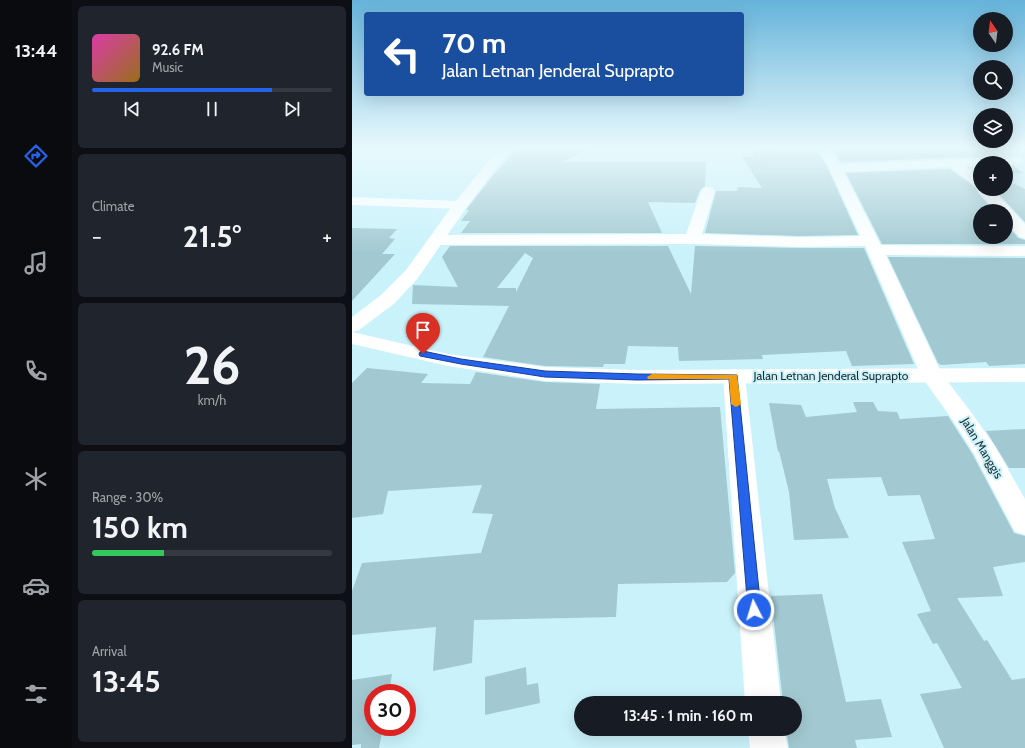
<!DOCTYPE html>
<meta charset="utf-8">
<style>
body{margin:0;font-family:Cabin,sans-serif;background:#20242c;color:#f1f3f6;height:100vh;display:flex;flex-direction:column;font-size:15px;white-space:nowrap}
*{box-sizing:border-box;margin:0}
p{font-size:13px;color:#9ea1a6}
.icon{flex:none;width:22px;height:22px;fill:none;stroke:currentColor;stroke-width:2;stroke-linecap:round;stroke-linejoin:round}
.map{position:relative;flex:1;overflow:hidden}
.details{display:flex;flex-direction:column;gap:6px;padding:6px;background:#0d0f14;width:280px}
.details>*{flex:none}
.guide{position:absolute;left:12px;top:12px;width:380px;height:84px;border-radius:4px;box-shadow:0 4px 16px #0002;background:#1a4fa0;color:#fff;overflow:hidden}
.needle{width:26px;rotate:346deg}
.controls{position:absolute;left:621px;top:12px;display:grid;gap:8px}
.controls a{display:grid;place-items:center;width:40px;height:40px;border-radius:50%;background:#171b24;box-shadow:0 4px 16px #0002;font-size:20px}
.speed{position:absolute;left:12px;top:684px;display:flex;gap:8px;font-size:20px;font-weight:700;text-align:center}
.speed>*{display:grid;place-content:center;width:52px;height:52px;border-radius:50%;background:#171b24;box-shadow:0 4px 16px #0002;line-height:1}
.speed .limit{border:6px solid #d22;background:#fff;color:#111}
.pin{position:absolute;display:grid;place-items:center;width:34px;height:34px;color:#fff;margin:-41px -17px;border-radius:50% 50% 50% 0;rotate:-45deg;box-shadow:0 0 4px #0007}
.pin .icon{rotate:45deg}
.me{position:absolute;width:44px;margin:-22px;rotate:355deg;stroke-linejoin:round;filter:drop-shadow(0 0 3px #0008)}
.turn{display:flex;align-items:center;gap:14px;height:84px;padding:0 12px;font-size:18px}
.turn .icon{width:52px;height:52px;stroke-width:2.5}
.turn b{display:block;font-size:28px;line-height:34px}
.big{font-size:30px;font-weight:800;line-height:1.1}
.details .tile{flex:1;display:flex;flex-direction:column;justify-content:center;gap:6px;min-width:0;padding:0 14px;border-radius:6px;background:#20242c}
.details .dial{align-items:center;gap:0}
.dial b{font-size:52px;line-height:1}
.song{display:flex;align-items:center;gap:12px}
.cover{width:48px;height:48px;border-radius:6px;background:linear-gradient(135deg,hsl(320 70% 55%),hsl(40 70% 35%))}
.played{height:4px;border-radius:2px;background:linear-gradient(90deg,#2563eb 75%,#363941 75%)}
.keys{display:flex;justify-content:space-around;direction:ltr}
.heat{display:flex;justify-content:space-between;align-items:center;font-size:22px;direction:ltr}
.charge{height:6px;border-radius:3px;background:linear-gradient(90deg,#34c759 30%,#363941 0)}
.trip{position:absolute;left:222px;top:696px;width:228px;height:40px;border-radius:20px;background:#171b24;box-shadow:0 4px 16px #0002;font-weight:800;line-height:40px;text-align:center}
main{display:flex;flex:1;min-height:0}
.dock{display:flex;flex-direction:column;width:72px;justify-content:space-around;align-items:center;background:#090b0e;color:#9ea1a6}
.dock .icon{width:28px;height:28px}
.dock .active{color:#2563eb}
.dock b{font-size:18px;color:#f1f3f6}
.map>svg:first-child{display:block}
.building{fill:#a2c9d1;fill-rule:evenodd}
.lines{fill:none;stroke-linecap:round;stroke-linejoin:round}
.minor{fill:#fff;fill-rule:evenodd}
.tertiary{fill:#fff;fill-rule:evenodd}
.route{fill:#2563eb;stroke:#184099}
.slow{fill:#f59e0b}
.labels{text-anchor:middle;stroke-width:4;stroke-linejoin:round;paint-order:stroke}
.street-label{font-size:12px;fill:#1c2c2f;stroke:#caf2fa}
</style>
<main>
<nav class="dock">
<b>13:44</b>
<svg class="icon active" aria-label="directions" viewBox="0 0 24 24"><path d="M12 3l9 9-9 9-9-9zM9 14v-3h6M13 9l2 2-2 2"/></svg>
<svg class="icon" aria-label="music" viewBox="0 0 24 24"><path d="M9 18V5l10-2v13"/><circle cx="6" cy="18" r="3"/><circle cx="16" cy="16" r="3"/></svg>
<svg class="icon" aria-label="phone" viewBox="0 0 24 24"><path d="M5 4h4l2 5-3 2q2 4 5 5l2-3 5 2v4C11 20 4 13 5 4z"/></svg>
<svg class="icon" aria-label="climate" viewBox="0 0 24 24"><path d="M12 3v18M4 7l16 10M4 17L20 7"/></svg>
<svg class="icon" aria-label="car" viewBox="0 0 24 24"><path d="M5 17H2v-5l4-1 3-4h7l3 4 3 1v5h-3M9 17h6M6 11h13"/><circle cx="7" cy="17" r="2"/><circle cx="17" cy="17" r="2"/></svg>
<svg class="icon" aria-label="filters" viewBox="0 0 24 24"><path d="M4 7h16M4 17h16"/><circle cx="9" cy="7" r="2"/><circle cx="15" cy="17" r="2"/></svg>
</nav>
<section class="details">
<div class="tile">
<div class="song"><i class="cover"></i><div><b>92.6 FM</b><p>Music</p></div></div>
<div class="played"></div>
<div class="keys"><svg class="icon" aria-label="previous" viewBox="0 0 24 24"><path d="M18 5L8 12l10 7zM5 5v14"/></svg><svg class="icon" aria-label="pause" viewBox="0 0 24 24"><path d="M8 5v14M16 5v14"/></svg><svg class="icon" aria-label="next" viewBox="0 0 24 24"><path d="M6 5l10 7-10 7zM19 5v14"/></svg></div>
</div>
<div class="tile"><p>Climate</p>
<div class="heat"><a>−</a><b class="big">21.5°</b><a>+</a></div>
</div>
<div class="tile dial"><b>26</b><p>km/h</p></div>
<div class="tile"><p>Range · 30%</p><b class="big">150 km</b><div class="charge"></div></div>
<div class="tile"><p>Arrival</p><b class="big">13:45</b></div>
</section>
<div class="map">
<svg width="673" height="748" viewBox="0 0 673 748">
<rect width="100%" height="100%" fill="#caf2fa"/>
<!-- building -->
<g class="building">
<polygon points="166,148 237,148 211,162 354,162 353,186 348,190 343,203 296,202 310,233 109,233 118,221 109,221 117,210 114,210 139,178"/>
<polygon points="401,148 427,148 428,152 465,150 476,169 506,235 447,236 353,233 364,191 385,191 386,187 410,188 390,157 401,157"/>
<polygon points="511,148 636,148 648,156 489,162 481,149"/>
<polygon points="654,166 661,166 671,173 654,174"/>
<polygon points="598,169 624,188 626,193 642,211 628,211 628,237 654,237 654,224 666,238 673,240 673,244 530,244 494,173"/>
<polygon points="654,180 673,189 673,222 642,189 654,189"/>
<polygon points="0,228 45,229 37,238 43,239 30,254 43,254 0,301"/>
<path d="M98,246H316L339,294L343,246L447,248H512L562,364L500,366L494,351L410,355L411,359L327,361L326,347L276,346L273,364H252L251,367L193,366L131,357L157,306L60,304L61,285L106,287L90,257ZM173,253L181,258L164,292V288H145Z"/>
<polygon points="536,257 673,258 673,364 637,366 634,362 589,365 586,363"/>
<polygon points="15,368 76,374 69,383 118,384 124,372 193,382 248,384 244,409 368,407 383,573 375,582 266,584 264,617 122,620 120,663 81,671 84,627 0,635 0,591 10,563 129,553 141,514 120,513 130,485 36,491 31,514 0,518 0,383"/>
<polygon points="501,402 521,402 526,411 545,412 548,419 596,416 621,455 662,533 673,536 673,562 641,567 651,596 605,598 632,641 635,640 660,680 673,678 673,748 592,748 568,694 610,688 585,643 581,644 565,614 579,611 550,542 583,539 568,495 536,496 529,477 475,479 483,508 497,538 442,540 437,492 427,451 426,452 417,403 449,405 454,417 505,412"/>
<polygon points="673,429 673,468 657,468 634,431"/>
<polygon points="470,594 494,702 529,699 540,737 503,740 505,748 437,748 434,729 443,729 443,703 431,703 419,596"/>
<polygon points="174,667 175,685 186,683 188,703 133,715 133,677"/>
<polygon points="40,674 37,693 21,693 21,727 31,727 27,748 9,748 9,744 0,745 0,680"/>
</g>
<g class="lines">
<!-- minor -->
<g class="minor">
<polygon points="466,148 478,148 488,164 663,157 668,158 670,161 668,164 654,165 654,163 628,163 628,166 614,167 628,177 628,189 640,189 673,224 673,239 667,237 654,222 654,211 644,211 627,192 625,189 626,188 598,167 492,172 529,245 673,246 673,256 534,255 590,374 619,412 643,446 673,499 673,535 663,532 622,454 602,422 569,376 513,246 447,247 340,244 84,245 78,243 76,240 78,237 84,235 334,234 349,191 351,188 356,187 361,188 363,191 350,234 447,237 508,236 477,168"/>
<polygon points="0,197 108,201 113,202 115,205 113,208 108,209 0,205"/>
<polygon points="382,369 390,371 393,376 429,703 393,703 371,376 374,371"/>
<polygon points="396,729 432,729 436,748 398,748"/>
</g>
<!-- tertiary -->
<polygon class="tertiary" points="147,148 160,148 114,208 66,278 43,303 7,330 0,332 96,354 193,367 285,370 673,368 673,382 285,384 193,381 96,366 0,344 0,317 29,295 54,270 103,202"/>
</g>
<!-- sky -->
<linearGradient id="sky" x2="0" y2="1"><stop stop-color="#65b3da"/><stop offset="0.58" stop-color="#e7f9fd"/><stop offset="1" stop-color="#e7f9fd" stop-opacity="0"/></linearGradient>
<rect width="673" height="253" fill="url(#sky)"/>
<!-- route -->
<polygon class="route" points="71,351 109,359 193,371 285,374 385,375 409,610 407,614 402,615 398,614 396,610 377,379 285,380 193,377 109,364 68,356 67,354 68,352"/>
<!-- slow -->
<polygon class="slow" points="300,374 385,375 389,404 384,407 379,404 377,379 296,379 295,377"/>
<g class="labels">
<!-- street labels -->
<g class="street-label">
<text x="479" y="380">Jalan Letnan Jenderal Suprapto</text>
<text transform="translate(630 448) rotate(59)" y="4">Jalan Manggis</text>
</g>
</g>
</svg>
<div class="controls">
<a><svg class="needle" viewBox="-14 -14 28 28"><path d="M0-13l5 13h-10z" fill="#e53935"/><path d="M0 13l5-13h-10z" fill="#9ea1a6"/></svg></a>
<a><svg class="icon" aria-label="search" viewBox="0 0 24 24"><circle cx="10" cy="10" r="6"/><path d="M15 15l6 6"/></svg></a>
<a><svg class="icon" aria-label="layers" viewBox="0 0 24 24"><path d="M12 4l9 5-9 5-9-5zM3 14l9 5 9-5"/></svg></a>
<a>+</a>
<a>−</a>
</div>
<div class="speed"><div class="limit">30</div></div>
<div class="pin" style="left:71px;top:354px;background:#d93025"><svg class="icon" aria-label="arrive" viewBox="0 0 24 24"><path d="M6 21V4h12l-3 4 3 4H6"/></svg></div>
<svg class="me" style="left:402px;top:610px" viewBox="-20 -20 40 40"><circle r="17" fill="#2563eb" stroke="#fff" stroke-width="3"/><path d="M0-11L8 9 0 5-8 9z" fill="#fff"/></svg>
<div class="trip">13:45 · 1 min · 160 m</div>
<div class="guide">
<div class="turn"><svg class="icon" aria-label="left" viewBox="0 0 24 24"><path d="M17 20v-9H6M10 6l-5 5 5 5"/></svg><div><b>70 m</b>Jalan Letnan Jenderal Suprapto</div></div>
</div>
</div>
</main>
